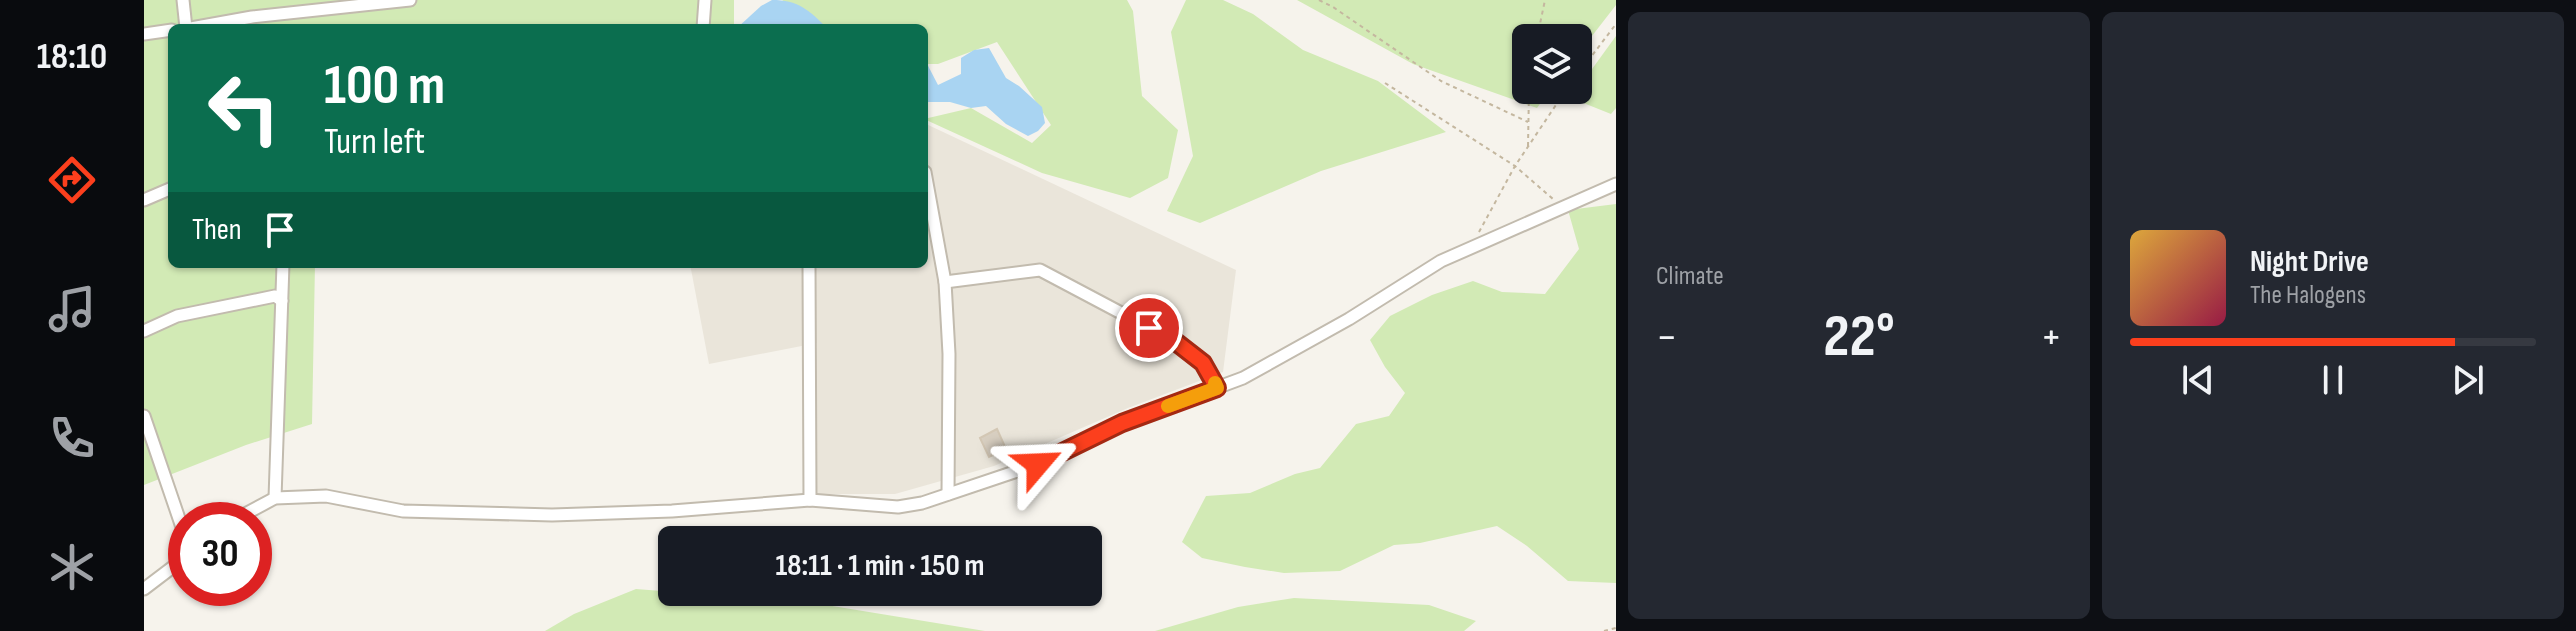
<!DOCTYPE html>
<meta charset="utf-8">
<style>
body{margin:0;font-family:"Sofia Sans Condensed",sans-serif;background:#242831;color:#f1f3f6;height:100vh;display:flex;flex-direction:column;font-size:30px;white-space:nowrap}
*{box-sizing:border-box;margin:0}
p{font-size:26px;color:#9ea1a6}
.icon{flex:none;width:44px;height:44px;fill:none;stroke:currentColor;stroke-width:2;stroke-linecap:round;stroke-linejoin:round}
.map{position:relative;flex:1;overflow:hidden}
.details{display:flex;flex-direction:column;gap:12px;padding:12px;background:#0d0f14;width:960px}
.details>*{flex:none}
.guide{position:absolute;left:24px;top:24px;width:760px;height:244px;border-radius:12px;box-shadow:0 2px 6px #0004;background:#0b6e4f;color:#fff;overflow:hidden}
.controls{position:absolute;left:1368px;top:24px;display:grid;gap:16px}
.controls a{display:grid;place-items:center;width:80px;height:80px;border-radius:12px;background:#171b24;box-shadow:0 2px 6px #0004;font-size:40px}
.speed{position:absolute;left:24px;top:502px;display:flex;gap:16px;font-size:40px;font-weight:700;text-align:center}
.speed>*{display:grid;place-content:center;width:104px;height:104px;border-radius:50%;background:#171b24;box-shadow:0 2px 6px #0004;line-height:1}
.speed .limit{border:12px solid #d22;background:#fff;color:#111}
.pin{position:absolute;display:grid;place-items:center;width:68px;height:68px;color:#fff;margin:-34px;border:4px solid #fff;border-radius:50%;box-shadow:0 2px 8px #0007}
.me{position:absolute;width:88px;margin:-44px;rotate:64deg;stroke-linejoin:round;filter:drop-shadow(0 0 6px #0008)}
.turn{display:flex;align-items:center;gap:28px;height:168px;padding:0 24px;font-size:36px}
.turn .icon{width:104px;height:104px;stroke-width:2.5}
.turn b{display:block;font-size:56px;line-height:68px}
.then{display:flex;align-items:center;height:76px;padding:0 24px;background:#0003;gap:16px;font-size:30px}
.big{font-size:60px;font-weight:700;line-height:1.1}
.details .card{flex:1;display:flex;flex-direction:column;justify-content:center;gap:12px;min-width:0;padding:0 28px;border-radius:12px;background:#242831}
.song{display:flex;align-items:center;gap:24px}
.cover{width:96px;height:96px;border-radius:12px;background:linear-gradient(135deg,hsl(40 70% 55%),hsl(340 70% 35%))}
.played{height:8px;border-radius:4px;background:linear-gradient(90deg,#fc3f1d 80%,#363941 80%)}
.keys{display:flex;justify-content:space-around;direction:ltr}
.heat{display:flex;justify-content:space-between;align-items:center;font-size:44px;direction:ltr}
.details .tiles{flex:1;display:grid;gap:12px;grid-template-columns:repeat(2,1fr)}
.trip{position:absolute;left:514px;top:526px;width:444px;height:80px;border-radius:12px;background:#171b24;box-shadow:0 2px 6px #0004;font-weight:700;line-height:80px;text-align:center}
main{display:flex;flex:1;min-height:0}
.tabs{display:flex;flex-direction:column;width:144px;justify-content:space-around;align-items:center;background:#090b0e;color:#9ea1a6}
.tabs .icon{width:56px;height:56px}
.tabs .on{color:#fc3f1d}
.tabs b{font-size:36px;color:#f1f3f6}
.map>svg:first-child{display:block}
.residential{fill:#eae5da}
.green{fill:#d2eab5}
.water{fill:#a9d4f2}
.building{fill:#d8cfc1;stroke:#d3c7b4;stroke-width:2}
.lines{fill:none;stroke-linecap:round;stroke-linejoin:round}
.street-casing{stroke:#c2bbae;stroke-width:15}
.path{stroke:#c4b79f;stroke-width:2;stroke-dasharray:4 4;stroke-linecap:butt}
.street{stroke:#fff;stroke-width:11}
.route-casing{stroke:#a42913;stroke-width:20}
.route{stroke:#fc3f1d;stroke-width:14}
.slow{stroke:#f59e0b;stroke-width:14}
</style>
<main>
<nav class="tabs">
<b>18:10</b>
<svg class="icon on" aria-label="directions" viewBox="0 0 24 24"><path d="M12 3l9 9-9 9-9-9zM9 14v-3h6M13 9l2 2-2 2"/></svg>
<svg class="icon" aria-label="music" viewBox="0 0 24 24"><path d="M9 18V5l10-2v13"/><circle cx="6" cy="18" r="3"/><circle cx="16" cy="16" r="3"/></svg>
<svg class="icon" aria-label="phone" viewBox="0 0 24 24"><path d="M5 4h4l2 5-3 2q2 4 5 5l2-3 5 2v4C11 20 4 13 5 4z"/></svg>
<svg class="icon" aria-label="climate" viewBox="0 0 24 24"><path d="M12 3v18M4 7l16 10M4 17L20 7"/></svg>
</nav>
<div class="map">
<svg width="1472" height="631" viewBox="0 0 1472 631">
<rect width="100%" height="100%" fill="#f6f3ec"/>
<!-- residential -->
<polygon class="residential" points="780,123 1092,270 1079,372 984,408 850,466 751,494 672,494 673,343 565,364 546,264 780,264"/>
<!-- green -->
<g class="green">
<polygon points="0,0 590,0 590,28 28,28 28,264 171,264 168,424 102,445 0,485"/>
<polygon points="638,0 983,0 989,11 998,96 1034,130 1024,178 986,198 898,173 780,119 827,108 888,143 907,125 853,42 794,64 780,64 780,28 678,28"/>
<polygon points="1042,0 1079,0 1109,14 1159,50 1234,81 1302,132 1177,171 1056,223 1023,211 1049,156 1027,32"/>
<polygon points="1153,0 1472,0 1472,5 1434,54 1434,38 1382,38 1382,90 1406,90 1393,108 1269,64"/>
<polygon points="1472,36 1472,108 1467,114 1427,98"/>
<polygon points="1472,204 1472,583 1424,581 1383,546 1353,526 1276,543 1250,545 1196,571 1140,573 1101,567 1058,558 1038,542 1062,496 1106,493 1151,474 1176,468 1212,424 1245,416 1261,393 1241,367 1226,340 1246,316 1288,295 1329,281 1358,292 1401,294 1435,249 1424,210"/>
<polygon points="492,589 670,603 841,631 401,631 430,614"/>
<polygon points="1150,598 1285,605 1332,621 1320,631 1011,631 1094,607"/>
</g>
<!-- water -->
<g class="water">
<path d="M628,0C654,0 665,10 683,28H593L617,6Z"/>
<polygon points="845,48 862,78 875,86 898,107 901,123 894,131 884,136 862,124 842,106 827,108 806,102 780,102 780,58 794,85 817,74 817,58 830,50"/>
</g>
<!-- building -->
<polygon class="building" points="853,429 862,449 845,457 836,438"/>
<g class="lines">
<!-- street casing -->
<g class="street-casing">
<g id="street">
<polyline points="39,0 42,28"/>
<polyline points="47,28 108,17 266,0"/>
<polyline points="559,28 561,0"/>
<polyline points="0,34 28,30"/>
<polyline points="781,172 801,282 805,354 804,494"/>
<polyline points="0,200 28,188"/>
<polyline points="665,264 666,500"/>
<polyline points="801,282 896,270 1032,342 1059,363 1073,388"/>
<polyline points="0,331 33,316 131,296 138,301"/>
<polyline points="0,416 42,539"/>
<polyline points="131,498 139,264"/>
<polyline points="90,520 131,498 182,496 259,511 408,515 528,511 666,500 754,507 778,503 894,464 978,423 1099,378 1205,319 1297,261 1472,184"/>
<polyline points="0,589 42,557"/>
</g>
</g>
<!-- path -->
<g class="path">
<polyline points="1175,0 1189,7 1297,81 1384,122"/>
<polyline points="1393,38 1401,0"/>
<polyline points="1434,74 1472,24"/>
<polyline points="1241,83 1371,166 1409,199"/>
<polyline points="1384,146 1385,90"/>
<polyline points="1335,232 1371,166 1422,90"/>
<polyline points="1460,631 1472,628"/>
</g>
<!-- street -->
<use href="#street" class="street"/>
</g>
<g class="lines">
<!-- route casing -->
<g class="route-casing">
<polyline id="route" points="894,464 978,423 1073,388 1059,363 1032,342 1005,328"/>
</g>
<!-- route -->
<use href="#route" class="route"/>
<!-- slow -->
<polyline class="slow" points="1024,406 1073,388 1071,383"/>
</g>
</svg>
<div class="controls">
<a><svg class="icon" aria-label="layers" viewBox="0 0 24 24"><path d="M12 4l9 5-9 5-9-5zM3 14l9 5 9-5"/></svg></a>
</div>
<div class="speed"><div class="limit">30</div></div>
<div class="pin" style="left:1005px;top:328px;background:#d93025"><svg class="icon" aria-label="arrive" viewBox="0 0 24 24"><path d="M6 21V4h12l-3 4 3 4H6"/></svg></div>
<svg class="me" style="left:894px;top:464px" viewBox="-20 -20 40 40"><path d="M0-17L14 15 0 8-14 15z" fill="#fc3f1d" stroke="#fff" stroke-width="4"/></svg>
<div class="trip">18:11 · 1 min · 150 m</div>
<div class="guide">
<div class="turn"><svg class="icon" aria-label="left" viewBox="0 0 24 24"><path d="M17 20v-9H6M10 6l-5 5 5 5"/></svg><div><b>100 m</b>Turn left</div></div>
<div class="then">Then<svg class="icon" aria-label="arrive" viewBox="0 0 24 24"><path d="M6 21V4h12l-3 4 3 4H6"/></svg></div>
</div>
</div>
<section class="details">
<div class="tiles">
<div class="card"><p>Climate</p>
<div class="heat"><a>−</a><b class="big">22°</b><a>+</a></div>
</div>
<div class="card">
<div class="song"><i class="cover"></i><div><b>Night Drive</b><p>The Halogens</p></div></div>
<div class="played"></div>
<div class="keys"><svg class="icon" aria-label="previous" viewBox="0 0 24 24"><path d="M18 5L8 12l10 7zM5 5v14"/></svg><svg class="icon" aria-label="pause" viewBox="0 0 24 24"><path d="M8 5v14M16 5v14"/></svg><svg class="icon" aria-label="next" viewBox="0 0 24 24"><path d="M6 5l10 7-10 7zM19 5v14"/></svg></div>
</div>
</div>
</section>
</main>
